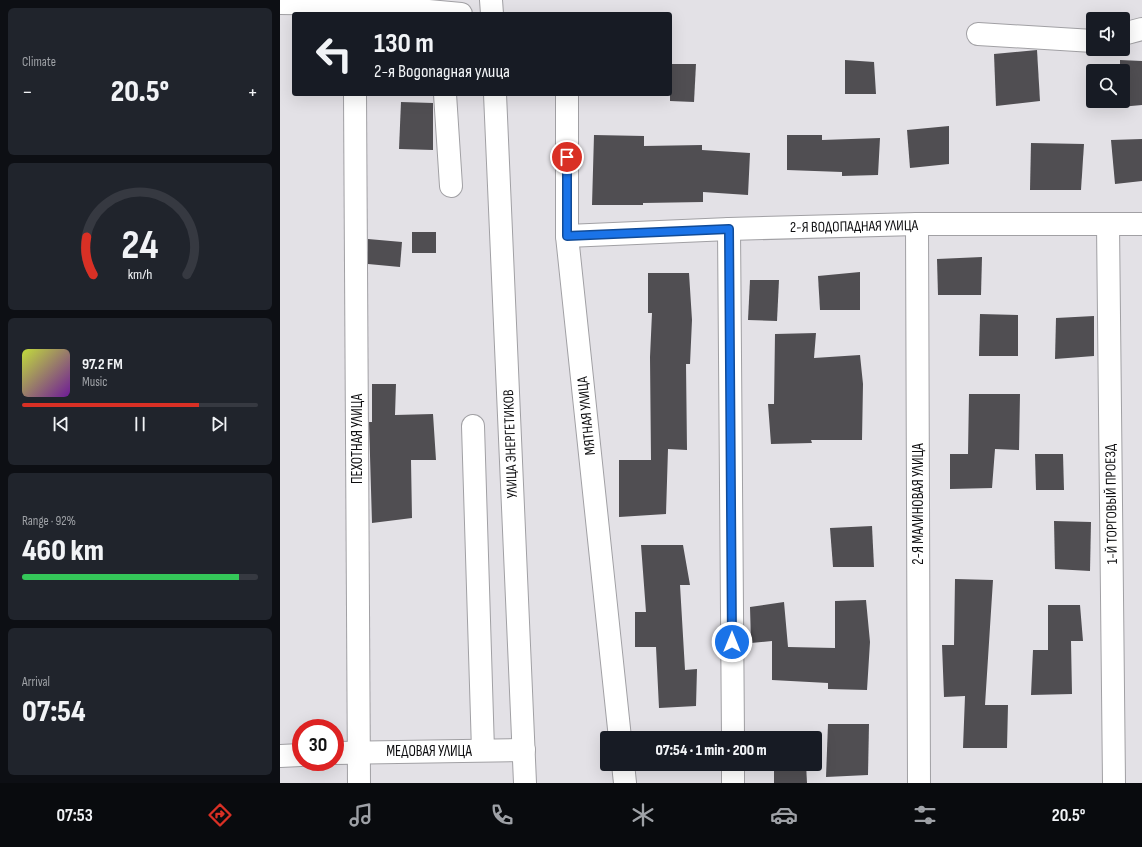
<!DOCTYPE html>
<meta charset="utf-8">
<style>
body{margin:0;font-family:"Sofia Sans Condensed",sans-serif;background:#20242c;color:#f1f3f6;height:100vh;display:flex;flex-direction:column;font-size:15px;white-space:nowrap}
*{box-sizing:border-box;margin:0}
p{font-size:13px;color:#9ea1a6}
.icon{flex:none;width:22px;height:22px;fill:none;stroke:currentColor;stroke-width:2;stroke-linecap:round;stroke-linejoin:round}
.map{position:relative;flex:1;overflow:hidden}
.details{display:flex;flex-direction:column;gap:8px;padding:8px;background:#0d0f14;width:280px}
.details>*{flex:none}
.banner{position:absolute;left:12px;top:12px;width:380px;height:84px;border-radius:4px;box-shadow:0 4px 16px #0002;background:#171b24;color:#f1f3f6;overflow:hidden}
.buttons{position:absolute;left:806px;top:12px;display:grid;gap:8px}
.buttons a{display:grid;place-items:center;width:44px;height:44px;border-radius:4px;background:#171b24;box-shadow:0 4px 16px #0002;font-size:20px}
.speed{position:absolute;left:12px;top:719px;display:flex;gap:8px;font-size:20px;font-weight:700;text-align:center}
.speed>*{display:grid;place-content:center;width:52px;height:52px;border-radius:50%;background:#171b24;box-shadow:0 4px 16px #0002;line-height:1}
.speed .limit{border:6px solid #d22;background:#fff;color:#111}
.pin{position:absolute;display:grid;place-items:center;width:34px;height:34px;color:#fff;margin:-17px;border:2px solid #fff;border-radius:50%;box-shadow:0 1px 4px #0007}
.me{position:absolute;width:44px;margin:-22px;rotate:0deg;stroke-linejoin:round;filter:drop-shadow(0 0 3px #0008)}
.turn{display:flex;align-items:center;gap:14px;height:84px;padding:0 16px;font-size:18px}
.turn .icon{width:52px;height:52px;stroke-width:2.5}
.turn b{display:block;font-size:28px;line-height:34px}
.big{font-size:30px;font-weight:800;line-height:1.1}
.details .tile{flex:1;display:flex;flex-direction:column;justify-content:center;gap:6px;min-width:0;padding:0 14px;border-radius:6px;background:#20242c}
.details .dial{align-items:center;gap:0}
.dial svg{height:104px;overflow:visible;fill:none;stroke:#363941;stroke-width:7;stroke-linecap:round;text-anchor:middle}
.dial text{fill:#f1f3f6;stroke:none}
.song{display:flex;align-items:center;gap:12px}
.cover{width:48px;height:48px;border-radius:6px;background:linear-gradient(135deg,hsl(70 70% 55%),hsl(280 70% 35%))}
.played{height:4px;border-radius:2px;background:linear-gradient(90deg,#d93025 75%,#363941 75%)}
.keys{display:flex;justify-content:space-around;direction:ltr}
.heat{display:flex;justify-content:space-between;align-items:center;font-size:22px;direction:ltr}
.charge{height:6px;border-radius:3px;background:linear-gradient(90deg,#34c759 92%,#363941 0)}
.trip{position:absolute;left:320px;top:731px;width:222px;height:40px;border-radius:4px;background:#171b24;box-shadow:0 4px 16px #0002;font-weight:800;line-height:40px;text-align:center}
.menu{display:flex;height:64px;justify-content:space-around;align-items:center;background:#090b0e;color:#9ea1a6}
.menu .icon{width:28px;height:28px}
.menu .active{color:#d93025}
.menu b{font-size:18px;color:#f1f3f6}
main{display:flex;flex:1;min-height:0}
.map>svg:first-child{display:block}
.building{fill:#504e52}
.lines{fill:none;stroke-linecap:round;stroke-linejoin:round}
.minor-casing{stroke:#a1a0a4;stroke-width:24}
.minor{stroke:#fff;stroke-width:22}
.route-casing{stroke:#114b97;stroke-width:10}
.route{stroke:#1a73e8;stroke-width:7}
.labels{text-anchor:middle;stroke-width:4;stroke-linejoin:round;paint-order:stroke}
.street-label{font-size:15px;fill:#0e0e10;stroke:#fff}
</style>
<main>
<section class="details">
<div class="tile"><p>Climate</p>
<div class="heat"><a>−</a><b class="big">20.5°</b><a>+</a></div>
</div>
<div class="tile dial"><svg viewBox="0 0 100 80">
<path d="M14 69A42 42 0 1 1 86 69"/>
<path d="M14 69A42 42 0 0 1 9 40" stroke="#d93025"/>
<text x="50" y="56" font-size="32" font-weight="700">24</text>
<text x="50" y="72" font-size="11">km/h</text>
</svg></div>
<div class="tile">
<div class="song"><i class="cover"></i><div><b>97.2 FM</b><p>Music</p></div></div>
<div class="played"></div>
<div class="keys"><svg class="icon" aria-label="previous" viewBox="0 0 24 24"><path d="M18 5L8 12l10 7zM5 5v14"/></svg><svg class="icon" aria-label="pause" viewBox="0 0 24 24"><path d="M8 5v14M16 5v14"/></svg><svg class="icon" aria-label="next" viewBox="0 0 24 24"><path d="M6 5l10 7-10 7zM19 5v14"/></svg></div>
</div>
<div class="tile"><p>Range · 92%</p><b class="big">460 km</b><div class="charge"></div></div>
<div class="tile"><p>Arrival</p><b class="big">07:54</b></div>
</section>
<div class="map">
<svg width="862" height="783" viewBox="0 0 862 783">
<rect width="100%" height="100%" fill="#e3e1e6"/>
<!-- building -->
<g class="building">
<polygon points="757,50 760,101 716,106 714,54"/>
<polygon points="565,60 594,62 596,94 565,94"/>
<polygon points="840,60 862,61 862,105 840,107 840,101 843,101 843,71 840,71"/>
<polygon points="390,64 416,64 414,102 390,101"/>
<polygon points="121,102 153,103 153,150 119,149"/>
<polygon points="669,126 669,164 630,168 627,130"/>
<polygon points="314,135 364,136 364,146 422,145 422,150 470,153 468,195 423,192 423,202 363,203 363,205 312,205"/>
<polygon points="507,135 542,135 542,140 600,138 598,175 562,176 562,172 507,170"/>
<polygon points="862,139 862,181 835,184 831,140"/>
<polygon points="751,143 804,144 801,190 750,190"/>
<rect x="132" y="232" width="24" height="21"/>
<polygon points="88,239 122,242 120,267 88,264"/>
<polygon points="702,257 701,295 658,295 657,259"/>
<polygon points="580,272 580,310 540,310 538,276"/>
<polygon points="368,273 409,273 412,320 410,364 406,364 407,450 388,449 386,514 339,517 339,460 371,460 370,357 372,313 368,313"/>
<polygon points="470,280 499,280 497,321 468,320"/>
<polygon points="700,314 738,315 738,356 699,356"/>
<polygon points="814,316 814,356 775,359 776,318"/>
<polygon points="536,333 534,358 580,355 583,384 582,440 531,440 532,443 491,444 488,404 494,404 495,334"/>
<polygon points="92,384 116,384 115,415 153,414 156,460 131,460 132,518 92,523 89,422 92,422"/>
<polygon points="689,394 740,394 739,450 715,449 712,488 670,489 670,454 688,454"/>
<polygon points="755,454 783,454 784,490 756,490"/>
<polygon points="774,521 811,522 810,571 775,569"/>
<polygon points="592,526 594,567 553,567 550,528"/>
<polygon points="361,545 403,545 410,585 400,585 405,670 417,669 416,706 379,708 376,647 355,647 355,612 366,612"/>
<polygon points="675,579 713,580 705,705 728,705 727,748 683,748 685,696 664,697 662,645 674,645"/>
<polygon points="586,600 590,642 587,690 548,689 548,683 492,680 492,641 471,643 470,607 504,602 508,647 555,648 555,601"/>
<polygon points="768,605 800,605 803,641 791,641 792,694 751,695 753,650 768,650"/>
<polygon points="548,724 589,724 588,775 546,777"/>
<polygon points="494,764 526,764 527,783 494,783"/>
</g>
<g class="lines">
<!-- minor casing -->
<g class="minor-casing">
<g id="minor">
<polyline points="211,0 212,14"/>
<polyline points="0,3 74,4 181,14"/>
<polyline points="698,34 813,41"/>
<polyline points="843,34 862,29"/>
<polyline points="75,94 79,783"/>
<polyline points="165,94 171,186"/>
<polyline points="215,94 245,783"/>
<polyline points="287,94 287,236 340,738"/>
<polyline points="637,224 639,783"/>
<polyline points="828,224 834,783"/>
<polyline points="449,229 453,738"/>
<polyline points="287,236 449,229 637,224 862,224"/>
<polyline points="193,426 203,750"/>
<polyline points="55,753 244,750"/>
<polyline points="0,756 21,755"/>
<polyline points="343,764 345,783"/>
<polyline points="453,764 453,783"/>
</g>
</g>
<!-- minor -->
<use href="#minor" class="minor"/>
</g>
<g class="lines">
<!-- route casing -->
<g class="route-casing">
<polyline id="route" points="287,157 287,236 449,229 452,642"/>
</g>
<!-- route -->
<use href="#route" class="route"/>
</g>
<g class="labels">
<!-- street labels -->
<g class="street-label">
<text transform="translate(574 226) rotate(-1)" y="5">2-Я ВОДОПАДНАЯ УЛИЦА</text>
<text transform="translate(306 416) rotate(-96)" y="5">МЯТНАЯ УЛИЦА</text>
<text transform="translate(77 439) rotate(-90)" y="5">ПЕХОТНАЯ УЛИЦА</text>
<text transform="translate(230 444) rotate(-92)" y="5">УЛИЦА ЭНЕРГЕТИКОВ</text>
<text transform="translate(638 504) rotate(-90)" y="5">2-Я МАЛИНОВАЯ УЛИЦА</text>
<text transform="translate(831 504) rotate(-91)" y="5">1-Й ТОРГОВЫЙ ПРОЕЗД</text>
<text x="149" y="756">МЕДОВАЯ УЛИЦА</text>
</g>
</g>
</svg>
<div class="buttons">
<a><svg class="icon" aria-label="sound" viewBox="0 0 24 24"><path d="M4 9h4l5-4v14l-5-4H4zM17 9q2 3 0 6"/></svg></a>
<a><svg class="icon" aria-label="search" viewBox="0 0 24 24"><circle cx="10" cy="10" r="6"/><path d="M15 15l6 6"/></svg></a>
</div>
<div class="speed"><div class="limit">30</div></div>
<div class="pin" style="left:287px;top:157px;background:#d93025"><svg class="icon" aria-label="arrive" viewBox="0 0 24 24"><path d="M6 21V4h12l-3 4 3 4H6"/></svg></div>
<svg class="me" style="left:452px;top:642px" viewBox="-20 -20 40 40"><circle r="17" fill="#1a73e8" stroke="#fff" stroke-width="3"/><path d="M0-11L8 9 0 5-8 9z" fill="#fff"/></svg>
<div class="trip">07:54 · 1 min · 200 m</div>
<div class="banner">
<div class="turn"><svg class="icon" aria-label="left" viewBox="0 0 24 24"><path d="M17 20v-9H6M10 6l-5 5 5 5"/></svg><div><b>130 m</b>2-я Водопадная улица</div></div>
</div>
</div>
</main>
<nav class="menu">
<b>07:53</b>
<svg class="icon active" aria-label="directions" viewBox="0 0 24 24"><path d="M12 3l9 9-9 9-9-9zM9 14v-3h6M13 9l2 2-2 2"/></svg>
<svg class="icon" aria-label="music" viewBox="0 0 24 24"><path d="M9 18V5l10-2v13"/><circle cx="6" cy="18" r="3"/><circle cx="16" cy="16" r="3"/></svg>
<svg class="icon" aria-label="phone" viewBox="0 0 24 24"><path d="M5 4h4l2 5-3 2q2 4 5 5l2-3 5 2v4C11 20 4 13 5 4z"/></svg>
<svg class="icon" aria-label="climate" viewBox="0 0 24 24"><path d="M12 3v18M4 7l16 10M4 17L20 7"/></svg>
<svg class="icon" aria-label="car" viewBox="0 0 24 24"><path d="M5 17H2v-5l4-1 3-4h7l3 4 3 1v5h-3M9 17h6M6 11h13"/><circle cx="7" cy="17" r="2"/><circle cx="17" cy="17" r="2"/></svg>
<svg class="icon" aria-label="filters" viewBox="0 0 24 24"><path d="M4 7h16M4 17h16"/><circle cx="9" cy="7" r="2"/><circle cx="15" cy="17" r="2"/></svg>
<b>20.5°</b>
</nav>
